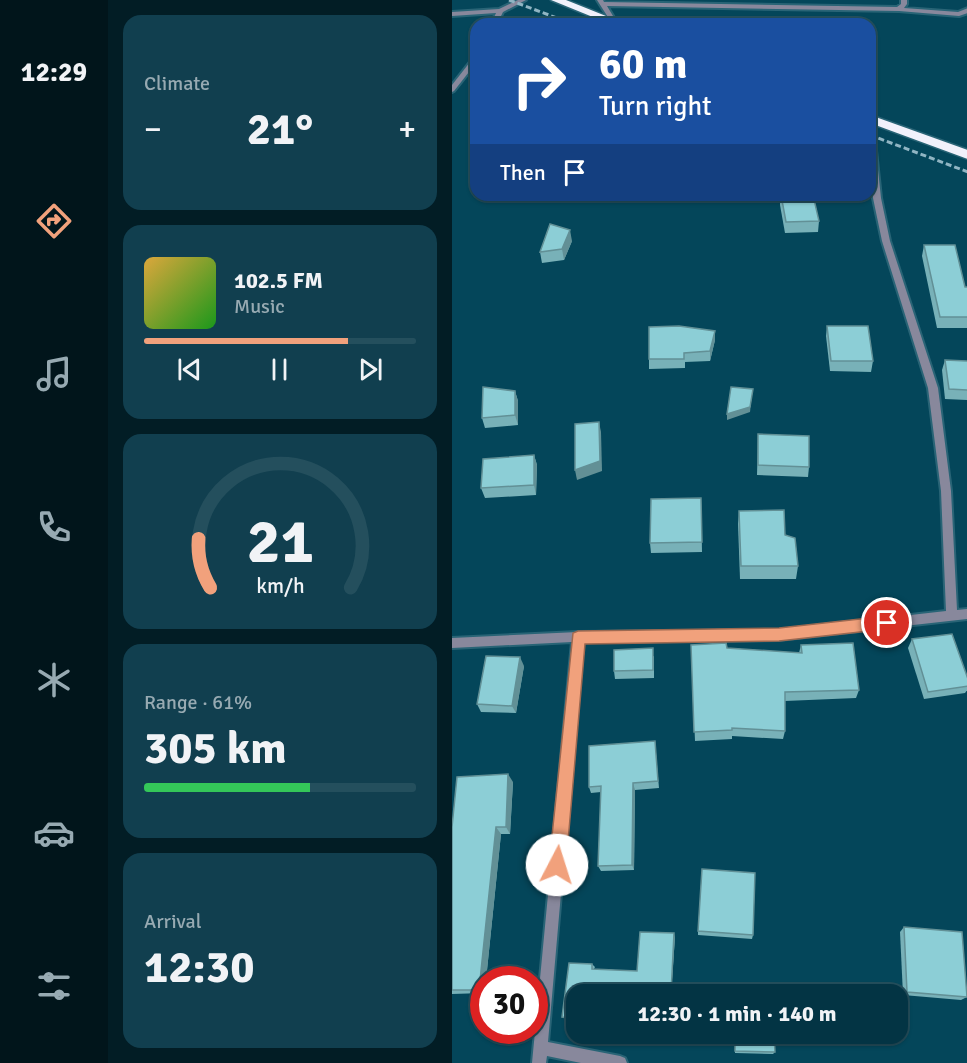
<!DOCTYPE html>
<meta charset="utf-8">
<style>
body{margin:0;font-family:Signika,sans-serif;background:#113f4f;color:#f1f3f6;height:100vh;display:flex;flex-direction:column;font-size:22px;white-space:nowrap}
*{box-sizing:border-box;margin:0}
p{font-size:20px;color:#97aab2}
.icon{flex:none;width:33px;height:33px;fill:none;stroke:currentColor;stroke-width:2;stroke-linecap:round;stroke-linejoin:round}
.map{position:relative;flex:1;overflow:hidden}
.sheet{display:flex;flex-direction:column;gap:15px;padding:15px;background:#021d25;width:344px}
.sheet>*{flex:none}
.guide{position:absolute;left:18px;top:18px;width:406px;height:183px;border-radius:18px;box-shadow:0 2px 4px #0004,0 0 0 2px #244f5d;background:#1a4fa0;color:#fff;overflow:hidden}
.speed{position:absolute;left:18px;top:966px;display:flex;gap:12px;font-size:30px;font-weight:700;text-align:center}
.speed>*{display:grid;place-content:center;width:78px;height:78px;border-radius:50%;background:#033444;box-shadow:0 2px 4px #0004,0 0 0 2px #244f5d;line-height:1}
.speed .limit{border:9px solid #d22;background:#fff;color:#111}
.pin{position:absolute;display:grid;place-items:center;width:51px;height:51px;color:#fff;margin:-26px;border:3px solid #fff;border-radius:50%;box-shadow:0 2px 6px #0007}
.me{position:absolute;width:66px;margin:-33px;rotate:5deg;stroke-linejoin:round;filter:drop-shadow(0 0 4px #0008)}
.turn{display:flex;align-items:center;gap:21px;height:126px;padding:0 30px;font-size:27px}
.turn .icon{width:78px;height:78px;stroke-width:2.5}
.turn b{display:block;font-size:42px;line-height:51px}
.then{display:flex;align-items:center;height:57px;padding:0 30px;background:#0003;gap:12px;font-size:22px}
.big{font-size:45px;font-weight:700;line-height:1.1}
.sheet .tile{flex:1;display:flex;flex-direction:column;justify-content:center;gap:9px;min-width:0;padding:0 21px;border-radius:18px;background:#113f4f}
.sheet .dial{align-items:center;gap:0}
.dial svg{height:156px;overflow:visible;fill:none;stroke:#244f5d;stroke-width:7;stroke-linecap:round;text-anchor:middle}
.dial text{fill:#f1f3f6;stroke:none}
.song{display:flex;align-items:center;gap:18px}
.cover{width:72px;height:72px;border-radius:9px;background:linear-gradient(135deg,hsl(40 70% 55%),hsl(120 70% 35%))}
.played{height:6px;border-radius:3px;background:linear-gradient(90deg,#f1a17c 75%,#244f5d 75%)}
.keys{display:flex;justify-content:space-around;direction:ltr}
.heat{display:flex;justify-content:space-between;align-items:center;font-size:33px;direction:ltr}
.charge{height:9px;border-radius:4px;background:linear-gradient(90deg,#34c759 61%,#244f5d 0)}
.trip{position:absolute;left:114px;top:984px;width:342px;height:60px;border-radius:18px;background:#033444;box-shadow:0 2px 4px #0004,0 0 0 2px #244f5d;font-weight:700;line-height:60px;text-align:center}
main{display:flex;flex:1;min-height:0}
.dock{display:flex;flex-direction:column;width:108px;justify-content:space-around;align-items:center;background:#01151b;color:#97aab2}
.dock .icon{width:42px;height:42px}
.dock .current{color:#f1a17c}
.dock b{font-size:27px;color:#f1f3f6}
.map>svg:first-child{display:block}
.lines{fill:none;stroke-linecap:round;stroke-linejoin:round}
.minor-casing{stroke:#296476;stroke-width:4}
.highway-casing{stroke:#296476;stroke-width:3}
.minor{fill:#88889c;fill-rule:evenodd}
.highway{fill:#f1f1fb;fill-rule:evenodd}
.rail{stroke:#90b5c3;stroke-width:3;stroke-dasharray:6 3;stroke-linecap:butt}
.wall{fill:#78b1b8}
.shaded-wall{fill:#629096}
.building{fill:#8cced6;stroke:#629096;stroke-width:1.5}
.route{fill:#f1a17c;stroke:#9d6951;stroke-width:1.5}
</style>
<main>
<nav class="dock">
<b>12:29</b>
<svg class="icon current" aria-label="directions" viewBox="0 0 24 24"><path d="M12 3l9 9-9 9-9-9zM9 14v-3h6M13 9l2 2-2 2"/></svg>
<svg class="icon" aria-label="music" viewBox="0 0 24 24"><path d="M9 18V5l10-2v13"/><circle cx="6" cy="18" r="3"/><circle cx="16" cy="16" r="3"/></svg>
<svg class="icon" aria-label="phone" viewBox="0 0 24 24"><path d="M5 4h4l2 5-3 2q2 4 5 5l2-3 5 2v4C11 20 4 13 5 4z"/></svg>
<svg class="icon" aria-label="climate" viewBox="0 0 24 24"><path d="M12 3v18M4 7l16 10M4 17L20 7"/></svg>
<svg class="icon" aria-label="car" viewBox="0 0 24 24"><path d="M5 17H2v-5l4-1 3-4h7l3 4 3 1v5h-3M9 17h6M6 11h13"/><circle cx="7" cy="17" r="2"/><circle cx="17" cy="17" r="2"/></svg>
<svg class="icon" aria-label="filters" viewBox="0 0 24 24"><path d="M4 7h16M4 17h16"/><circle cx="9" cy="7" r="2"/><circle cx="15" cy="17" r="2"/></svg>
</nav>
<section class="sheet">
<div class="tile"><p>Climate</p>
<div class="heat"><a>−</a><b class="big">21°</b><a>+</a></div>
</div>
<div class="tile">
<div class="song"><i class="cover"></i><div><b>102.5 FM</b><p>Music</p></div></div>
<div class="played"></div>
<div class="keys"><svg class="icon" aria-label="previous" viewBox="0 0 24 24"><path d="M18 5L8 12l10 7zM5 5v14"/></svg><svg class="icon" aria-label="pause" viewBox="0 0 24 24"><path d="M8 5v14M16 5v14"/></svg><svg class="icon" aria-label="next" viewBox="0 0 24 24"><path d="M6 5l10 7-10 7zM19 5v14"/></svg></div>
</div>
<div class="tile dial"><svg viewBox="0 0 100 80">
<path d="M14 69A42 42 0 1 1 86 69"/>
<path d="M14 69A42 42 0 0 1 8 44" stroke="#f1a17c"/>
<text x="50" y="56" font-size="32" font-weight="700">21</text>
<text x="50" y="72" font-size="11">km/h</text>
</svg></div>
<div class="tile"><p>Range · 61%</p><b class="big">305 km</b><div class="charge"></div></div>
<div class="tile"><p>Arrival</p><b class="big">12:30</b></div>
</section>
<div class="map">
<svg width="516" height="1063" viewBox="0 0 516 1063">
<rect width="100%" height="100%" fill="#04465a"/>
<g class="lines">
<!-- minor casing -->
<g class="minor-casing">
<g id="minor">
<polygon points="66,0 74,0 51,12 45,24 39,24 44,13 0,16 0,12 47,9"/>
<polygon points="145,0 151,0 152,2 445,7 449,4 449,0 455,0 455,4 452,8 506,12 516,8 516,13 507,16 447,11 155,6 164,21 161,23 159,22"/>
<polygon points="24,56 24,63 2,91 0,92 0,85 22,57"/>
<polygon points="418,130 422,132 429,198 438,241 486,388 499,491 505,610 516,609 516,619 327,640 131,642 96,1042 168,1056 173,1058 175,1063 129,1063 95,1056 94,1063 80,1063 120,642 0,648 0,638 126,632 327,630 494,611 489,491 476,388 430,241 421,198 418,173"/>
</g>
</g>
<!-- highway casing -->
<g class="highway-casing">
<g id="highway">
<polygon points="99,0 114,0 174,24 158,24"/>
<polygon points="418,115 516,150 516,159 418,123"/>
</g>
</g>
<!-- minor -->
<use href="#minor" class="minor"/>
<!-- highway -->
<use href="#highway" class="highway"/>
<!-- rail -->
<g class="rail">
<polyline points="57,0 121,24"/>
<polyline points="418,135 516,172"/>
</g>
</g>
<!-- wall -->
<g class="wall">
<polygon points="268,195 308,195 307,200 269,203"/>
<polygon points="328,195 367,221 366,232 333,233 328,205"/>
<polygon points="120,241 112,260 90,263 88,252"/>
<polygon points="472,245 513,287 516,287 516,328 485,328 470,256"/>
<polygon points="375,326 421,361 419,372 378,371 374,336"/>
<polygon points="263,340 258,361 233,362 233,368 197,369 197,359"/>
<polygon points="493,360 516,361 516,400 493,399 490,370"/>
<polygon points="63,391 66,401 66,425 33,428 30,418"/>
<polygon points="306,434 357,467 356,477 305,475"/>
<polygon points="82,455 85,465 84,495 33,498 29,488"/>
<polygon points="249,498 250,552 199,553 198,543"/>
<polygon points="287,511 333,535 346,566 344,579 288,579 286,524"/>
<polygon points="460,639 516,679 516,689 513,693 472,699 456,648"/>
<polygon points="239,645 275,648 347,653 349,645 407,690 404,698 333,701 333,731 331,739 280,736 280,739 243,741"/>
<polygon points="202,656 202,678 163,679 162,671"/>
<polygon points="72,666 64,713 29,712 25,704"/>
<polygon points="203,741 207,788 183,790 182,870 149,871 146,866 149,792 139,793 137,787"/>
<polygon points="61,782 58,834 49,834 34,980 32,980 32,993 0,994 0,827"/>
<polygon points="452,927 515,997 509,1000 451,995 448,932"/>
<polygon points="246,931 301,935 300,939 246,935"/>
<polygon points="223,937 219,994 124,994 124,1020 113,1019 110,1017 140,964 143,967 142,969 185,971"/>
<polygon points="283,1034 322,1034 323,1052 321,1054 283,1053"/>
</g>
<!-- shaded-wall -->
<g class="shaded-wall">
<polygon points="118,230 120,241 112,260 110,249"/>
<polygon points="263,331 263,340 258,361 258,351"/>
<polygon points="63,391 66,401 66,425 63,415"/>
<polygon points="300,394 298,412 275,420 275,414"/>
<polygon points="147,422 149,432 150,471 125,480 123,470"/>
<polygon points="82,455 85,465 84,495 82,485"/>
<polygon points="68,657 72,666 64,713 60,706"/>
<polygon points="56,774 61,782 58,834 54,827"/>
<polygon points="181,783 183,790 182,870 180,865"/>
<polygon points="44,827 49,834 34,980 32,980 32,992 27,990"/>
<polygon points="222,933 223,937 219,994"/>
</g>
<!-- building -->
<g class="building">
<polygon points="329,195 361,195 367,221 334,222"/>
<polygon points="98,224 118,230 110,249 88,252"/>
<polygon points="472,245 503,245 513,287 516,287 516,317 488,317"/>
<polygon points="227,326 263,331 258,351 232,353 232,359 197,359 197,327"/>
<polygon points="375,326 416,326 421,361 379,361"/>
<polygon points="493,360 516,361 516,390 497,389"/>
<polygon points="31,387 63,391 63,415 30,418"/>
<polygon points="279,387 301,389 298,407 275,414"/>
<polygon points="147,422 148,461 123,470 123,424"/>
<polygon points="306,434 357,436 357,467 306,465"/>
<polygon points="82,455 82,485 29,488 31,459"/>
<polygon points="249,498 250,542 198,543 199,499"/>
<polygon points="332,510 333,535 343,538 346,566 289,566 287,511"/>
<polygon points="500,634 516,679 516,686 476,692 460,639"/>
<polygon points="274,643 275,648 350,653 349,645 401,643 407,690 333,692 333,731 280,728 280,730 242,732 239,645"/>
<polygon points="201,648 201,670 162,671 162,650"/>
<polygon points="34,656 68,657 60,706 25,704"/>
<polygon points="203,741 206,781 181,783 180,865 146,866 149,786 137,787 137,746"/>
<polygon points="56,774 54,827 44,827 27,990 0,990 0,827 5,777"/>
<polygon points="250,869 303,873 301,935 246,931"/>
<polygon points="452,927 510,932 515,997 455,992"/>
<polygon points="188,932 222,933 219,994 124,994 124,1018 110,1017 117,963 140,964 140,969 185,971"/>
<rect x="283" y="989" width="38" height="5"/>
<polygon points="283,1034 322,1034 323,1052 283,1051"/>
</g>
<!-- route -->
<polygon class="route" points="435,616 440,618 442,623 440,628 435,629 327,641 133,644 114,865 111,871 105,874 99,871 97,865 121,633 126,631 327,628"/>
</svg>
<div class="speed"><div class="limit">30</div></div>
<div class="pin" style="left:435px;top:623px;background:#d93025"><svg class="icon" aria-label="arrive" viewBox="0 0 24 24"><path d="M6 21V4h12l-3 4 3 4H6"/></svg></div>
<svg class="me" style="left:105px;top:865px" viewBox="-20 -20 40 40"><circle r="19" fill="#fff"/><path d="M0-13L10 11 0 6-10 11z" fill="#f1a17c"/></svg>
<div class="trip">12:30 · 1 min · 140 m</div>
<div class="guide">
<div class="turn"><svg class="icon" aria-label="right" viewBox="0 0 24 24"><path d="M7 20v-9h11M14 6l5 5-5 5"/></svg><div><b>60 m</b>Turn right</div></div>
<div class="then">Then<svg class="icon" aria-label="arrive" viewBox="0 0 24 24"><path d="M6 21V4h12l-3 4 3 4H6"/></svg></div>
</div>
</div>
</main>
